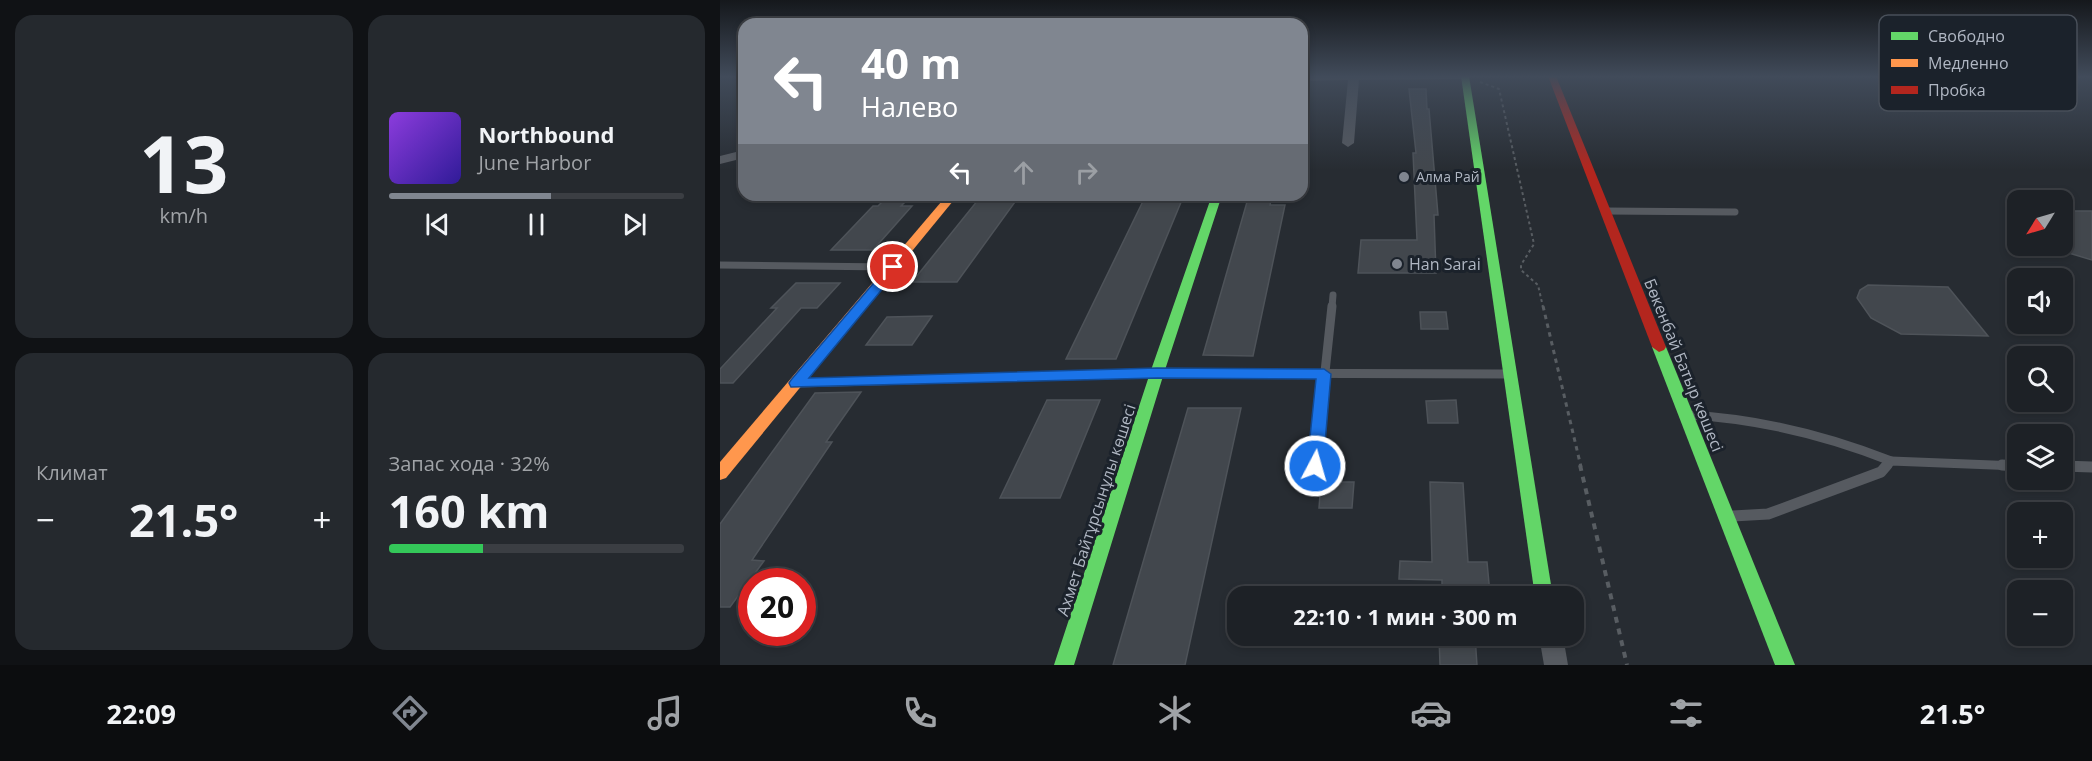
<!DOCTYPE html>
<html lang="ru">
<meta charset="utf-8">
<style>
body{margin:0;font-family:"Open Sans",sans-serif;background:#25292e;color:#f1f3f6;height:100vh;display:flex;flex-direction:column;font-size:22px;white-space:nowrap}
*{box-sizing:border-box;margin:0}
p{font-size:20px;color:#a0a3a7}
.icon{flex:none;width:33px;height:33px;fill:none;stroke:currentColor;stroke-width:2;stroke-linecap:round;stroke-linejoin:round}
.map{position:relative;flex:1;overflow:hidden}
.sheet{display:flex;flex-direction:column;gap:15px;padding:15px;background:#101215;width:720px}
.sheet>*{flex:none}
.top-card{position:absolute;left:18px;top:18px;width:570px;height:183px;border-radius:18px;box-shadow:0 3px 9px #0003,0 0 0 2px #3b3e43;background:#808690;color:#fff;overflow:hidden}
.needle{width:39px;rotate:233deg}
.controls{position:absolute;left:1287px;top:190px;display:grid;gap:12px}
.controls a{display:grid;place-items:center;width:66px;height:66px;border-radius:12px;background:#1d2126;box-shadow:0 3px 9px #0003,0 0 0 2px #3b3e43;font-size:30px}
.speed{position:absolute;left:18px;top:568px;display:flex;gap:12px;font-size:30px;font-weight:700;text-align:center}
.speed>*{display:grid;place-content:center;width:78px;height:78px;border-radius:50%;background:#1d2126;box-shadow:0 3px 9px #0003,0 0 0 2px #3b3e43;line-height:1}
.speed .limit{border:9px solid #d22;background:#fff;color:#111}
.pin{position:absolute;display:grid;place-items:center;width:51px;height:51px;color:#fff;margin:-26px;border:3px solid #fff;border-radius:50%;box-shadow:0 2px 6px #0007}
.me{position:absolute;width:66px;margin:-33px;rotate:6deg;stroke-linejoin:round;filter:drop-shadow(0 0 4px #0008)}
.turn{display:flex;align-items:center;gap:21px;height:126px;padding:0 24px;font-size:27px}
.turn .icon{width:78px;height:78px;stroke-width:2.5}
.turn b{display:block;font-size:42px;line-height:51px}
.lanes{display:flex;align-items:center;height:57px;padding:0 24px;background:#0003;justify-content:center;gap:30px;direction:ltr}
.lanes .off{opacity:.35}
.big{font-size:45px;font-weight:700;line-height:1.1}
.sheet .tile{flex:1;display:flex;flex-direction:column;justify-content:center;gap:9px;min-width:0;padding:0 21px;border-radius:18px;background:#25292e}
.sheet .dial{align-items:center;gap:0}
.dial b{font-size:78px;line-height:1}
.song{display:flex;align-items:center;gap:18px}
.cover{width:72px;height:72px;border-radius:9px;background:linear-gradient(135deg,hsl(270 70% 55%),hsl(250 70% 35%))}
.played{height:6px;border-radius:3px;background:linear-gradient(90deg,#808690 55%,#3b3e43 55%)}
.keys{display:flex;justify-content:space-around;direction:ltr}
.heat{display:flex;justify-content:space-between;align-items:center;font-size:33px;direction:ltr}
.charge{height:9px;border-radius:4px;background:linear-gradient(90deg,#34c759 32%,#3b3e43 0)}
.sheet .tiles{flex:1;display:grid;gap:15px;grid-template-columns:repeat(2,1fr)}
.trip{position:absolute;left:507px;top:586px;width:357px;height:60px;border-radius:18px;background:#1d2126;box-shadow:0 3px 9px #0003,0 0 0 2px #3b3e43;font-weight:700;line-height:60px;text-align:center}
.tabs{display:flex;height:96px;justify-content:space-around;align-items:center;background:#0c0d0f;color:#a0a3a7}
.tabs .icon{width:42px;height:42px}
.tabs .on{color:#808690}
.tabs b{font-size:27px;color:#f1f3f6}
main{display:flex;flex:1;min-height:0}
.map>svg:first-child{display:block}
.building{fill:#42474d;stroke:#4e5359;stroke-width:1.5}
.lines{fill:none;stroke-linecap:round;stroke-linejoin:round}
.path-far2{stroke:#585d62;stroke-width:2;stroke-dasharray:3 3;stroke-linecap:butt}
.path-far1{stroke:#585d62;stroke-width:3;stroke-dasharray:4.5 4.5;stroke-linecap:butt}
.path{stroke:#585d62;stroke-width:4;stroke-dasharray:6 6;stroke-linecap:butt}
.lane-far2{stroke:#565a60;stroke-width:7}
.lane-far1{stroke:#565a60;stroke-width:9}
.lane{stroke:#565a60;stroke-width:11}
.street{fill:#565a60;fill-rule:evenodd}
.fast{fill:#63d668;fill-rule:evenodd}
.slow{fill:#ff974d;fill-rule:evenodd}
.jam{fill:#b3261e;fill-rule:evenodd}
.route{fill:#1a73e8;stroke:#114b97;stroke-width:1.5}
.poi-dot{fill:#808690;stroke:#1b222b;stroke-width:2}
.labels{text-anchor:middle;stroke-width:6;stroke-linejoin:round;paint-order:stroke}
.far-poi-label{font-size:14px;fill:#b0b7c3;stroke:#1b222b;text-anchor:start}
.poi-label{font-size:16px;fill:#b0b7c3;stroke:#1b222b;text-anchor:start}
.street-label{font-size:16px;fill:#b0b7c3;stroke:#1b222b}
.key{fill:#1b222b;stroke:#484f59;stroke-width:1.5}
.key-label{font-size:16px;fill:#b0b7c3}
</style>
<main>
<section class="sheet">
<div class="tiles">
<div class="tile dial"><b>13</b><p>km/h</p></div>
<div class="tile">
<div class="song"><i class="cover"></i><div><b>Northbound</b><p>June Harbor</p></div></div>
<div class="played"></div>
<div class="keys"><svg class="icon" aria-label="previous" viewBox="0 0 24 24"><path d="M18 5L8 12l10 7zM5 5v14"/></svg><svg class="icon" aria-label="pause" viewBox="0 0 24 24"><path d="M8 5v14M16 5v14"/></svg><svg class="icon" aria-label="next" viewBox="0 0 24 24"><path d="M6 5l10 7-10 7zM19 5v14"/></svg></div>
</div>
<div class="tile"><p>Климат</p>
<div class="heat"><a>−</a><b class="big">21.5°</b><a>+</a></div>
</div>
<div class="tile"><p>Запас хода · 32%</p><b class="big">160 km</b><div class="charge"></div></div>
</div>
</section>
<div class="map">
<svg width="1372" height="665" viewBox="0 0 1372 665">
<rect width="100%" height="100%" fill="#272c32"/>
<!-- building -->
<g class="building">
<polygon points="689,89 706,89 707,109 709,109 718,215 714,215 716,273 638,273 641,240 697,240 693,153 696,153"/>
<polygon points="169,195 192,195 181,206 192,206 153,250 111,250 153,206 158,206"/>
<polygon points="262,195 300,195 237,282 192,282"/>
<polygon points="426,195 464,195 396,359 346,359"/>
<polygon points="529,195 552,195 550,205 565,205 533,356 483,355"/>
<polygon points="1342,211 1372,211 1372,260 1342,251"/>
<polygon points="76,283 120,283 97,308 81,308 13,383 0,383 0,369 57,308 51,308"/>
<polygon points="1148,285 1228,287 1268,336 1181,334 1151,318 1137,298 1140,290"/>
<polygon points="700,312 726,312 728,329 701,329"/>
<polygon points="212,316 192,345 146,345 167,317"/>
<polygon points="141,392 106,442 112,442 32,560 44,561 10,607 0,607 0,524 95,393"/>
<polygon points="327,400 380,400 340,498 280,498"/>
<polygon points="736,400 738,423 708,423 706,401"/>
<polygon points="468,408 521,408 465,665 393,665"/>
<polygon points="601,482 634,482 632,508 599,508"/>
<polygon points="710,482 743,483 748,562 767,562 770,594 722,594 722,580 679,579 680,561 712,562"/>
<polygon points="719,636 755,636 757,665 720,665"/>
</g>
<g class="lines">
<!-- path-far2 -->
<polyline class="path-far2" points="760,82 779,89 814,244 801,265 801,270 818,285 823,307"/>
<!-- path-far1 -->
<polyline class="path-far1" points="823,306 861,467"/>
<!-- path -->
<polyline class="path" points="860,465 907,665"/>
<!-- lane-far2 -->
<g class="lane-far2">
<polyline points="886,211 1015,212"/>
<polyline points="0,265 170,267"/>
<polyline points="612,307 613,295"/>
</g>
<!-- lane-far1 -->
<g class="lane-far1">
<polyline points="80,383 437,373 787,374"/>
<path d="M969,415C1040,419 1105,435 1171,461"/>
<polyline points="595,466 612,306"/>
<polyline points="1342,466 1368,467"/>
<polyline points="1166,467 1171,461 1298,466"/>
</g>
<!-- lane -->
<g class="lane">
<polyline points="1282,465 1298,466"/>
<polyline points="1342,466 1372,467"/>
<polyline points="1013,516 1048,514 1161,472 1167,465"/>
</g>
<!-- street -->
<g class="street">
<polygon points="582,76 751,76 746,79 639,80 634,143 628,147 622,143 628,80 582,81"/>
<polygon points="24,150 24,158 0,164 0,156"/>
<polygon points="819,636 843,636 848,665 824,665"/>
</g>
<!-- fast -->
<g class="fast">
<polygon points="741,76 749,76 833,597 815,597"/>
<polygon points="492,195 502,195 444,373 354,665 334,665 430,373"/>
<polygon points="939,342 946,347 1075,665 1055,665 932,347"/>
</g>
<!-- slow -->
<polygon class="slow" points="227,195 238,195 6,478 0,480 0,462"/>
<!-- jam -->
<polygon class="jam" points="828,76 836,76 946,347 944,350 939,352 932,347"/>
</g>
<!-- sky -->
<linearGradient id="sky" x2="0" y2="1"><stop stop-color="#15181c"/><stop offset="0.45" stop-color="#414b5a"/><stop offset="1" stop-color="#414b5a" stop-opacity="0"/></linearGradient>
<rect width="1372" height="170" fill="url(#sky)"/>
<!-- route -->
<polygon class="route" points="173,264 180,267 178,270 89,378 437,368 604,369 611,374 603,466 601,471 595,473 589,471 587,466 596,379 437,378 71,387 69,383 71,380 169,265"/>
<!-- markers -->
<g class="poi-dot">
<circle cx="684" cy="177" r="6"/>
<circle cx="677" cy="264" r="6"/>
</g>
<g class="labels">
<!-- far-poi labels -->
<g class="far-poi-label">
<text x="696" y="182">Алма Рай</text>
</g>
<!-- poi labels -->
<g class="poi-label">
<text x="689" y="270">Han Sarai</text>
</g>
<!-- street labels -->
<g class="street-label">
<text transform="translate(964 365) rotate(68)" y="6">Бөкенбай Батыр көшесі</text>
<text transform="translate(376 510) rotate(-72)" y="6">Ахмет Байтұрсынұлы көшесі</text>
</g>
</g>
<!-- legend -->
<rect x="1159" y="15" width="198" height="96" rx="9" class="key"/>
<rect x="1171" y="32" width="27" height="8" fill="#63d668"/>
<rect x="1171" y="59" width="27" height="8" fill="#ff974d"/>
<rect x="1171" y="86" width="27" height="8" fill="#b3261e"/>
<g class="key-label">
<text x="1208" y="42">Свободно</text>
<text x="1208" y="69">Медленно</text>
<text x="1208" y="96">Пробка</text>
</g>
</svg>
<div class="controls">
<a><svg class="needle" viewBox="-14 -14 28 28"><path d="M0-13l5 13h-10z" fill="#e53935"/><path d="M0 13l5-13h-10z" fill="#a0a3a7"/></svg></a>
<a><svg class="icon" aria-label="sound" viewBox="0 0 24 24"><path d="M4 9h4l5-4v14l-5-4H4zM17 9q2 3 0 6"/></svg></a>
<a><svg class="icon" aria-label="search" viewBox="0 0 24 24"><circle cx="10" cy="10" r="6"/><path d="M15 15l6 6"/></svg></a>
<a><svg class="icon" aria-label="layers" viewBox="0 0 24 24"><path d="M12 4l9 5-9 5-9-5zM3 14l9 5 9-5"/></svg></a>
<a>+</a>
<a>−</a>
</div>
<div class="speed"><div class="limit">20</div></div>
<div class="pin" style="left:173px;top:267px;background:#d93025"><svg class="icon" aria-label="arrive" viewBox="0 0 24 24"><path d="M6 21V4h12l-3 4 3 4H6"/></svg></div>
<svg class="me" style="left:595px;top:466px" viewBox="-20 -20 40 40"><circle r="17" fill="#1a73e8" stroke="#fff" stroke-width="3"/><path d="M0-11L8 9 0 5-8 9z" fill="#fff"/></svg>
<div class="trip">22:10 · 1 мин · 300 m</div>
<div class="top-card">
<div class="turn"><svg class="icon" aria-label="left" viewBox="0 0 24 24"><path d="M17 20v-9H6M10 6l-5 5 5 5"/></svg><div><b>40 m</b>Налево</div></div>
<div class="lanes"><svg class="icon" aria-label="left" viewBox="0 0 24 24"><path d="M17 20v-9H6M10 6l-5 5 5 5"/></svg><svg class="icon off" aria-label="ahead" viewBox="0 0 24 24"><path d="M12 20V5M6 11l6-6 6 6"/></svg><svg class="icon off" aria-label="right" viewBox="0 0 24 24"><path d="M7 20v-9h11M14 6l5 5-5 5"/></svg></div>
</div>
</div>
</main>
<nav class="tabs">
<b>22:09</b>
<svg class="icon on" aria-label="directions" viewBox="0 0 24 24"><path d="M12 3l9 9-9 9-9-9zM9 14v-3h6M13 9l2 2-2 2"/></svg>
<svg class="icon" aria-label="music" viewBox="0 0 24 24"><path d="M9 18V5l10-2v13"/><circle cx="6" cy="18" r="3"/><circle cx="16" cy="16" r="3"/></svg>
<svg class="icon" aria-label="phone" viewBox="0 0 24 24"><path d="M5 4h4l2 5-3 2q2 4 5 5l2-3 5 2v4C11 20 4 13 5 4z"/></svg>
<svg class="icon" aria-label="climate" viewBox="0 0 24 24"><path d="M12 3v18M4 7l16 10M4 17L20 7"/></svg>
<svg class="icon" aria-label="car" viewBox="0 0 24 24"><path d="M5 17H2v-5l4-1 3-4h7l3 4 3 1v5h-3M9 17h6M6 11h13"/><circle cx="7" cy="17" r="2"/><circle cx="17" cy="17" r="2"/></svg>
<svg class="icon" aria-label="filters" viewBox="0 0 24 24"><path d="M4 7h16M4 17h16"/><circle cx="9" cy="7" r="2"/><circle cx="15" cy="17" r="2"/></svg>
<b>21.5°</b>
</nav>
